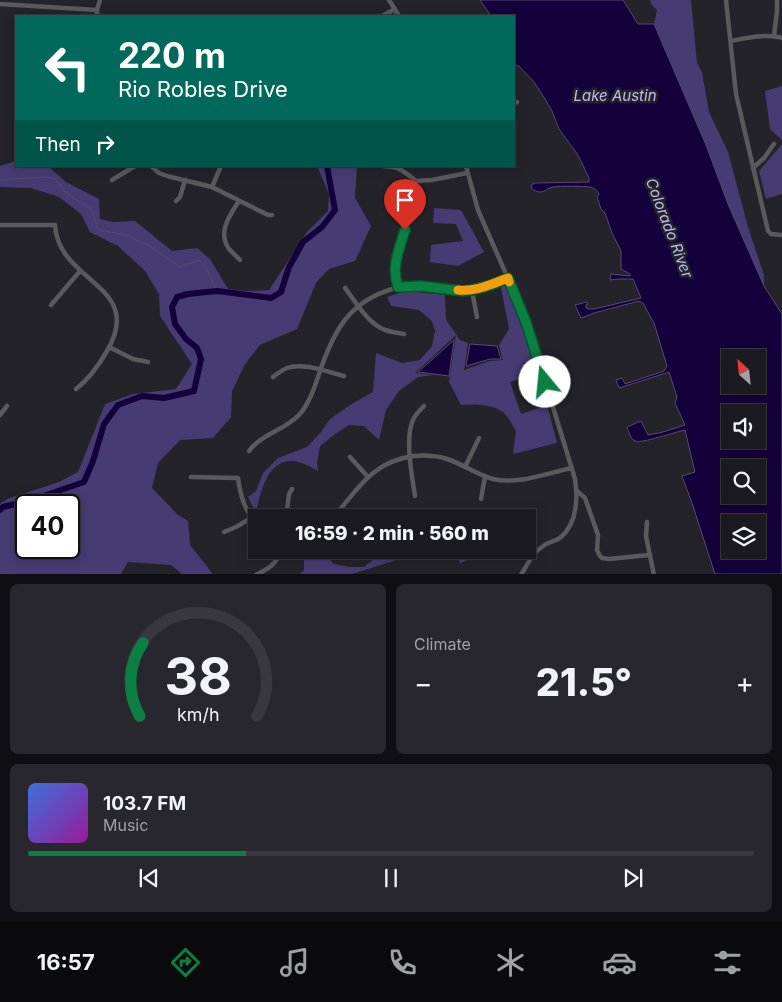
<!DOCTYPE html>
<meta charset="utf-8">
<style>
body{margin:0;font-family:Inter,sans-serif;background:#28272d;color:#f1f3f6;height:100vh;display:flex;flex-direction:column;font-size:19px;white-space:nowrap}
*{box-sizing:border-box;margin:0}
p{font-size:16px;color:#a0a1a5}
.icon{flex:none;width:28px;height:28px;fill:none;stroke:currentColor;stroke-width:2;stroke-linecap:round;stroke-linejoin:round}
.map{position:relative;height:574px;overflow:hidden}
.details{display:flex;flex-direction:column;gap:10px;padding:10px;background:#0f0e12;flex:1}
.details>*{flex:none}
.top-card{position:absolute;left:15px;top:15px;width:500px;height:152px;border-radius:0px;box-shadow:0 2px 12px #0003,0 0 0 1px #39383e;background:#00695c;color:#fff;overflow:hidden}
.needle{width:32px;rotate:333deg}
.tools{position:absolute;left:721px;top:349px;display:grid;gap:10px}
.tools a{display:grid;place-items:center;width:45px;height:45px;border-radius:0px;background:#1b1a20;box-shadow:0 2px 12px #0003,0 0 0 1px #39383e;font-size:25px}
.speed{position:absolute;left:15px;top:494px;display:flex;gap:10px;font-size:25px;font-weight:700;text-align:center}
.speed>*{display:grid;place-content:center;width:65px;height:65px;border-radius:50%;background:#1b1a20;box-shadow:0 2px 12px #0003,0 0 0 1px #39383e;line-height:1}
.speed .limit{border:2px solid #111;border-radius:8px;background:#fff;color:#111}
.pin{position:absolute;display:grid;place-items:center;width:42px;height:42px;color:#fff;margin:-51px -21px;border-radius:50% 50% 50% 0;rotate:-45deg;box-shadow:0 0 5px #0007}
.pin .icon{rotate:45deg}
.me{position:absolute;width:55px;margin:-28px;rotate:343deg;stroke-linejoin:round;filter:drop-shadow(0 0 4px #0008)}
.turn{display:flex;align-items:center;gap:18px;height:105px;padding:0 20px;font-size:22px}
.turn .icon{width:65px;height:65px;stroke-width:2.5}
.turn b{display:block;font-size:35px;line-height:42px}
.then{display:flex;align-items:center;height:48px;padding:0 20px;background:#0003;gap:10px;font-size:19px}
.big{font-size:38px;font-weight:800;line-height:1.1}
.details .widget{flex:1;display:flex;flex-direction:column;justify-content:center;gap:8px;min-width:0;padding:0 18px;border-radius:8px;background:#28272d}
.details .dial{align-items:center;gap:0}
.dial svg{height:130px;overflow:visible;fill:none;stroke:#39383e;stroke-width:7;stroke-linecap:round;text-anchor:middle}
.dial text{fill:#f1f3f6;stroke:none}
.song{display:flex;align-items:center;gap:15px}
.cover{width:60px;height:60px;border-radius:8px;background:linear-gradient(135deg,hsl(220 70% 55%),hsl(300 70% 35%))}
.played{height:5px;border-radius:2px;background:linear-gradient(90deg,#0b8043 30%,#39383e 30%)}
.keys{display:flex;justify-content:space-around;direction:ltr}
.heat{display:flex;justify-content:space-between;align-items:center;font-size:28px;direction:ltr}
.details .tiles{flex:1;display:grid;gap:10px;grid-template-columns:1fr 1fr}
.widget:last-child{grid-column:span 2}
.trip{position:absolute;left:248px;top:509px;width:288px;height:50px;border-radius:0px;background:#1b1a20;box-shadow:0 2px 12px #0003,0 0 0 1px #39383e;font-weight:800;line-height:50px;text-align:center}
.tabs{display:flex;height:80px;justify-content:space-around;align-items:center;background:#0b0a0d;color:#a0a1a5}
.tabs .icon{width:35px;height:35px}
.tabs .active{color:#0b8043}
.tabs b{font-size:22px;color:#f1f3f6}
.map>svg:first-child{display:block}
.green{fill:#463c73;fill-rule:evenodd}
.water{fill:#14003b;stroke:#574973;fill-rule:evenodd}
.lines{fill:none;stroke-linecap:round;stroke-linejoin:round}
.stream{stroke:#574973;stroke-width:1}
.river{stroke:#14003b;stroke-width:6}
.minor{stroke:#5a5a5d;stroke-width:4.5}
.route-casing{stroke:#07532c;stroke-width:12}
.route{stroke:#0b8043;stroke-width:9}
.slow{stroke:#f59e0b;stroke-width:9}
.labels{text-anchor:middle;stroke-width:5;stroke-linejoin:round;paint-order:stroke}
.water-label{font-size:15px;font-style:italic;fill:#bfb9f4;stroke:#24232a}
</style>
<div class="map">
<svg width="782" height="575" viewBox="0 0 782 575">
<rect width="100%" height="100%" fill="#24232a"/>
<!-- green -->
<g class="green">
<polygon points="650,0 691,0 697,63 702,72 709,112 728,152 748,227 764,275 764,286 728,204 707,148 654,24 657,10 651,4"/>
<polygon points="782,86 782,140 770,129 765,91"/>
<polygon points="782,144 782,194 766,199 759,171"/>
<path d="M16,161V166H48L66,182L99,199L100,219L113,222L135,221L172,251L197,248L210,259L228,289L246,291L269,290L307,232L328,211L329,194L317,166H357L355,198L371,226L355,261L329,269L316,283L297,329L260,345L245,364L232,391L231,417L213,438L180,440L158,463L152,488L178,515L188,521L190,545L213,574H182L171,565L128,562L121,574H0V504L7,499L59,482L78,472L105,404L133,394L176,389L192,364L160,316L159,294L145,271L118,246L90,232L81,214L59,197L31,188L0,187V166ZM26,505H69V548H26Z"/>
<polygon points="434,208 461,210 484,252 458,266 430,262 431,245 463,241 456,224 433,223"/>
<path d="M504,282L507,283L537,373L510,382L521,414L547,405L557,443L513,454L516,431C513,426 509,419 505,414C494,404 475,404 461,405L449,382L456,335L415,373L433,375L418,377L399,391L386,410L379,440L364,426L349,425L335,434L320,446L317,463L318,471C311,467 300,461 292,461C267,460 260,494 256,513L248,497L256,491L263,473L278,458L307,447L321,432L330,419L350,405L373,392L376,353L402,363L420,360L432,346L435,331L432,321L419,310L391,306L387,297L406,291L445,295L446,320L460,340L468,343L464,370L490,361L503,360L499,345L509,329L501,288L499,284Z"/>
<polygon points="304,550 320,550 334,564 350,567 364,567 378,556 380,550 428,550 352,574 300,574 304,570"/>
<polygon points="455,550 489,550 490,552 460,563"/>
</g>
<!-- water -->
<g class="water">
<path d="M480,0H623L638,24H654L706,145L728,204L764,286L782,314V574H715L692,503L682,476L695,472L685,430C675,432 641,444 635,441C630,439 629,431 627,427L641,421L648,435L663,432L685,425L675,403L677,397L669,372L619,388L616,380L622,378L625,384L664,371L667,366L654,323L643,303L639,301L594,313L581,318L575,305L587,302L588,304L586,305V308L589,309H594L641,298L633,279H619L610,280L611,274L630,276V274L621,269V251L612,233L605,213L601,209L597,197L599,194C597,190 594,188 590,187C584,186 559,186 553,187C544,189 543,196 532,189L531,185L535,183L589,182V178L578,155L559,129L552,111L545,99L534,82L519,66L514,65V16H491ZM730,358H758V385H730ZM730,412H758V440H730ZM730,468H758V495H730ZM730,522H758V550H730Z"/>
<polygon points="454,340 449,376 418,372"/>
<polygon points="470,344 497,346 501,359 490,359 466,366"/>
</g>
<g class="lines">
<!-- stream -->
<polyline class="stream" points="0,180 44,177 56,179 64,191 92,210 97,227 101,230 129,236 136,240 149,245 180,267 199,260 206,268 217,291"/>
<!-- river -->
<polyline class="river" points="0,510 3,507 35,499 84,482 93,461 104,424 118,405 142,396 164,398 194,391 201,359 197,348 186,339 175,324 172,307 177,297 188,294 217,291 271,298 281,292 289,267 303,242 322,227 335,210 327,166"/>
<!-- minor -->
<g class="minor">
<polyline points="389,0 399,16"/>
<polyline points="726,0 736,94 768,231 771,234 782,235"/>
<polyline points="0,4 97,10"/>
<polyline points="97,16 97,10 100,0"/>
<polyline points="382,16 395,9"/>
<polyline points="774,36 777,11 777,0"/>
<path d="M731,41C745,38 768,33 782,38"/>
<polyline points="514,103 517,102"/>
<polyline points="151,166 159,173 167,176 212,187 268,215 272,215"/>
<path d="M383,166C401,167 403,171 416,181L432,180L467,173"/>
<path d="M466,166L478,210L527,322L575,479C578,500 577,524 560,538C555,541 551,542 546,544C543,546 539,549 536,552C530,558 526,567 521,575"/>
<polyline points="753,168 764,158 774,144"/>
<polyline points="112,180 135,166"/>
<polyline points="212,187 221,166"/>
<polyline points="176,201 180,197 185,180"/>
<path d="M239,201C230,215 217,232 229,249C233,253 237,257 240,260"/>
<path d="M0,225H55C58,283 146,285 107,351C99,365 89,379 76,389"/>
<path d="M398,287C391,267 399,250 405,231"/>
<path d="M345,288C356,302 367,323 385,330C391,332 398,333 404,334"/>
<polyline points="472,291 477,317"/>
<polyline points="51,305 80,271"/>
<polyline points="109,347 133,359 148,362"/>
<path d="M273,377C278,373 282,370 287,368C303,362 328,372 344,376"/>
<polyline points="0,415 7,406"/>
<path d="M249,451C261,434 285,430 299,415C309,404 314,389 319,374C333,332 349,300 396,288C421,281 447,294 472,290C484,289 496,282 507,277"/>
<polyline points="350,457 368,477"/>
<polyline points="465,467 479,438"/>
<path d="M191,477L238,478C240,494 244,511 256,522"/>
<polyline points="577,491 585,498 598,535 597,550 600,556 602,558 609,559 649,555"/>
<path d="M415,496C412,476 404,436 414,418C416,414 420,410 424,406"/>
<polyline points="481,499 485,477"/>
<polyline points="286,518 289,494 292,489"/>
<path d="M333,518C358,489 372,462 413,456C425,455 435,455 447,459C463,464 477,475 493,479C519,485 547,473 572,468"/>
<polyline points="647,522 646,536 654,575"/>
<polyline points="224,532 236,527 251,518"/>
<path d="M256,575C268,569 277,564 281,550"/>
</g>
</g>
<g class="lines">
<!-- route casing -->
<g class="route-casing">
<path id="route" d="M405,230C399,250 391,267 398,287L421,286L462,291L472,290L491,285L508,278L526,322L545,382"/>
</g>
<!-- route -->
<use href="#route" class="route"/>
<!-- slow -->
<path class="slow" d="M458,290C476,292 491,284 508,278L509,282"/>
</g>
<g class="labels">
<!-- water labels -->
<g class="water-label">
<text x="615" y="101">Lake Austin</text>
<text transform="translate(669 228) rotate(69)" y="5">Colorado River</text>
</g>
</g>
</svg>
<div class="tools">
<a><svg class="needle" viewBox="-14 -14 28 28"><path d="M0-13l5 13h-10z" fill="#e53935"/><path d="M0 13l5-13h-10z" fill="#a0a1a5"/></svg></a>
<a><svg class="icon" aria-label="sound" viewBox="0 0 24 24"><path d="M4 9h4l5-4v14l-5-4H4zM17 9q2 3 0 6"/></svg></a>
<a><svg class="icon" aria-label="search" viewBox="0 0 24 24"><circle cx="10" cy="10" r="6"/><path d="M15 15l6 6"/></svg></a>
<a><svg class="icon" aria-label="layers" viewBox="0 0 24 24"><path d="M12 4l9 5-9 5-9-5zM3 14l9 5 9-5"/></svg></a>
</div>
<div class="speed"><div class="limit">40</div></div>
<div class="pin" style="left:405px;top:230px;background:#d93025"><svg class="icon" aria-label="arrive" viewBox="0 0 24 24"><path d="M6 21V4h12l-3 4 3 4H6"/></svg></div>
<svg class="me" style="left:545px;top:382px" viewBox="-20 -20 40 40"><circle r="19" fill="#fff"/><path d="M0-13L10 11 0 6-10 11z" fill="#0b8043"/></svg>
<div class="trip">16:59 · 2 min · 560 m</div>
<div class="top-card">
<div class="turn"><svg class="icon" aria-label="left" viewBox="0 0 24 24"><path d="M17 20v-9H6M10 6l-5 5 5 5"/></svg><div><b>220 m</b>Rio Robles Drive</div></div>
<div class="then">Then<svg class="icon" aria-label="right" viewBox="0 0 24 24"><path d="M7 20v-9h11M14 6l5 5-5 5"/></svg></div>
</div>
</div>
<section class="details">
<div class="tiles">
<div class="widget dial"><svg viewBox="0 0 100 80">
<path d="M14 69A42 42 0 1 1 86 69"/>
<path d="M14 69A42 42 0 0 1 16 24" stroke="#0b8043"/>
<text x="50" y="56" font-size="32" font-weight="700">38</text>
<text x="50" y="72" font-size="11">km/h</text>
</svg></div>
<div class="widget"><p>Climate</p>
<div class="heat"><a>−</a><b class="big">21.5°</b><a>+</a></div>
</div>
<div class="widget">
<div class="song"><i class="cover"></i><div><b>103.7 FM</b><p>Music</p></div></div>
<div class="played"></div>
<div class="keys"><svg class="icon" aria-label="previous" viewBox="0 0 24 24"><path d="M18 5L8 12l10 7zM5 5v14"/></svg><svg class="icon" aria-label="pause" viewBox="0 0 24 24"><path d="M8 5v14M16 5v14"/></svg><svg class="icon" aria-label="next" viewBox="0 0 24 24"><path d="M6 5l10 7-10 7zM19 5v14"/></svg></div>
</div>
</div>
</section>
<nav class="tabs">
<b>16:57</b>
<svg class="icon active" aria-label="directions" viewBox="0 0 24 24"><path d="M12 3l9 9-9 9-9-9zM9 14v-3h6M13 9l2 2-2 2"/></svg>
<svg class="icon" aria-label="music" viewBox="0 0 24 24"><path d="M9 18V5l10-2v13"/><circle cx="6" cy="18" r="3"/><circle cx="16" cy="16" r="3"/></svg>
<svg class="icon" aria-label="phone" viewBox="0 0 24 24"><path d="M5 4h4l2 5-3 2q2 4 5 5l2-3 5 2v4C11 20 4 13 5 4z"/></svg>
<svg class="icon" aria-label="climate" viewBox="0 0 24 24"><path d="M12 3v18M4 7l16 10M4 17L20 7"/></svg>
<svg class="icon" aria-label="car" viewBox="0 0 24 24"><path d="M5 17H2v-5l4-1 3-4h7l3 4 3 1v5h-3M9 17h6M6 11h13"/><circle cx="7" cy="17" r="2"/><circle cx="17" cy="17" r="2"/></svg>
<svg class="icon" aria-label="filters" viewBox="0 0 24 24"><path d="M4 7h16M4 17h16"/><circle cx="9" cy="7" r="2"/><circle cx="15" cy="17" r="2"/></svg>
</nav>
